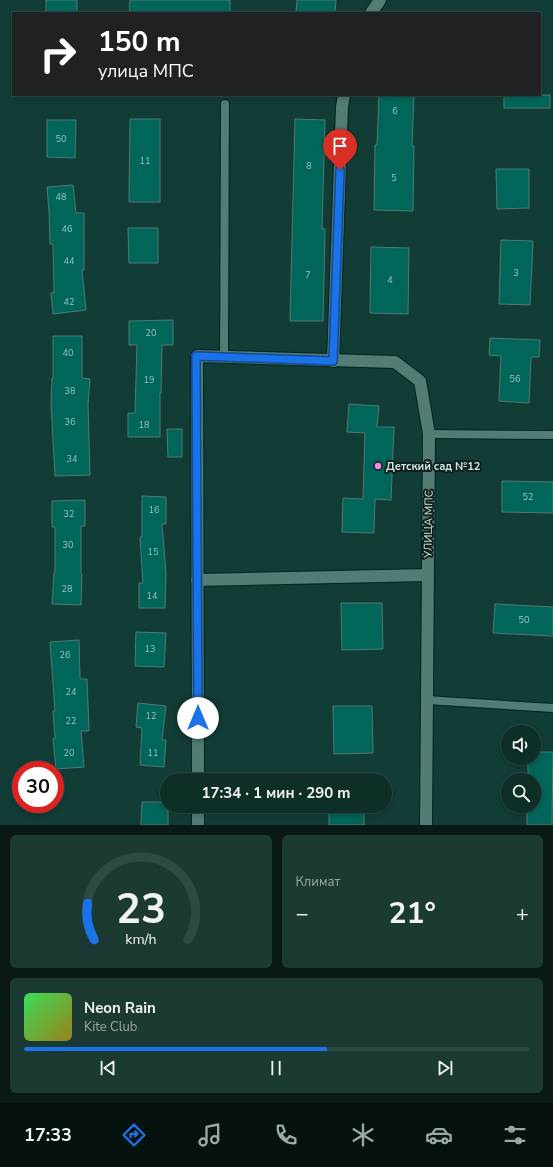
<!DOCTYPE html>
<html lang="ru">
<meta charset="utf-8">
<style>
body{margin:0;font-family:"Nunito Sans",sans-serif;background:#1c3a34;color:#f1f3f6;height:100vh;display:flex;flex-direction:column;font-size:15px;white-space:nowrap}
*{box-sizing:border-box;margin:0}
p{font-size:13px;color:#9ba8a8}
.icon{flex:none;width:22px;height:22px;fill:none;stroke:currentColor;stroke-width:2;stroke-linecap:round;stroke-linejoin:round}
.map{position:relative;height:825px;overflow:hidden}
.side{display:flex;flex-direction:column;gap:10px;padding:10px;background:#081916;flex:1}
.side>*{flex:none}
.banner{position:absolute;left:12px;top:12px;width:529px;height:84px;border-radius:0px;box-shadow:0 2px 6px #0003,0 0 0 1px #2e4a45;background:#202124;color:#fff;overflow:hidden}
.fabs{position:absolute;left:501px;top:725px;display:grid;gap:8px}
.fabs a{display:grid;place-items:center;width:40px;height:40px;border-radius:50%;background:#0e2e28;box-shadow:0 2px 6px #0003,0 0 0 1px #2e4a45;font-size:20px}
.speed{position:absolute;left:12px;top:761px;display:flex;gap:8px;font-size:20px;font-weight:700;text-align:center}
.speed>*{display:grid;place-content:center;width:52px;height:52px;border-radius:50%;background:#0e2e28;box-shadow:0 2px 6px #0003,0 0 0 1px #2e4a45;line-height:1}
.speed .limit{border:6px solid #d22;background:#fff;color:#111}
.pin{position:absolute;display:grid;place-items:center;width:34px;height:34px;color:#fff;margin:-41px -17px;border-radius:50% 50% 50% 0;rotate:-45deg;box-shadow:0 0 4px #0007}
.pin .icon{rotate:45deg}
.me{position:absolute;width:44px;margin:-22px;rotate:0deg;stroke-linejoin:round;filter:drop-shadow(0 0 3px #0008)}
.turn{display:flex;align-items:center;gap:14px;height:84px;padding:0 20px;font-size:18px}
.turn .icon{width:52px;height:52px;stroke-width:2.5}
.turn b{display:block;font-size:28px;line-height:34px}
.big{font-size:30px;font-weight:700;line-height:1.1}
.side .card{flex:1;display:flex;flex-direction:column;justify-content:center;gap:6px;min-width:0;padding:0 14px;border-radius:6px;background:#1c3a34}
.side .dial{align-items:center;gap:0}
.dial svg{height:104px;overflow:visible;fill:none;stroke:#2e4a45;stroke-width:7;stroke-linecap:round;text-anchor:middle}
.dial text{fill:#f1f3f6;stroke:none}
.song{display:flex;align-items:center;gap:12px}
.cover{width:48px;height:48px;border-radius:6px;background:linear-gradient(135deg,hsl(130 70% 55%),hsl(50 70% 35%))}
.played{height:4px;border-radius:2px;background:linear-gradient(90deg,#1a73e8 60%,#2e4a45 60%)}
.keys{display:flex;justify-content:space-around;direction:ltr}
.heat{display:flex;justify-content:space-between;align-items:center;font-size:22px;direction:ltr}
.side .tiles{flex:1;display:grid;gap:10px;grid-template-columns:1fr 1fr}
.card:last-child{grid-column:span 2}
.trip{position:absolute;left:160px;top:773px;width:232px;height:40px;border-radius:20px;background:#0e2e28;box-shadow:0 2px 6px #0003,0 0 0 1px #2e4a45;font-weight:700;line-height:40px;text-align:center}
.tab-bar{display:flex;height:64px;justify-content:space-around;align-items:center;background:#061210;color:#9ba8a8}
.tab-bar .icon{width:28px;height:28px}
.tab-bar .active{color:#1a73e8}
.tab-bar b{font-size:18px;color:#f1f3f6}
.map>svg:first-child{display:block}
.building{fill:#006659;stroke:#517b73}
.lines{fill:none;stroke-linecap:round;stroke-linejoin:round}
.lane-casing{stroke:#02221d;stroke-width:10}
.street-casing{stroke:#02221d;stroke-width:14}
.lane{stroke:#527c74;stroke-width:8}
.street{stroke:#527c74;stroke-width:12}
.route-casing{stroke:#114b97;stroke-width:10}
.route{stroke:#1a73e8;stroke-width:7}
.poi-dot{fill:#fd86e2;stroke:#0f201d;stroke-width:1.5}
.labels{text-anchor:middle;stroke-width:4;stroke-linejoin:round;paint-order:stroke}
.number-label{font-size:9px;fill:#9bc5be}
.poi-label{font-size:11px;font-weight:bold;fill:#cfe5e0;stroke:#0f201d;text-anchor:start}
.street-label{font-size:11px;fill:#cfe5e0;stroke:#0f201d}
</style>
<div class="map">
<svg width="553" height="825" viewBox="0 0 553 825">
<rect width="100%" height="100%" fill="#123d36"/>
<!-- building -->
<g class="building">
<rect x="46" y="0" width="31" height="13"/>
<polygon points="130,0 230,0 230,13 129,13"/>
<polygon points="297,0 336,0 335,13 296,13"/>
<polygon points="379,95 414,95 412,146 414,146 413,211 374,210 375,145 377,145"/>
<rect x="504" y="95" width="46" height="13"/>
<polygon points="130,119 160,119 160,202 129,202"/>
<polygon points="295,119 325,120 322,229 325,229 323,321 290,321"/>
<polygon points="47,120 76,120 75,158 47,157"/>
<polygon points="496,169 529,169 529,208 497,209"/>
<polygon points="73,185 76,213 84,213 84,270 82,270 86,310 53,314 51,293 54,293 53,244 50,244 49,211 47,187"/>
<polygon points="128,228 158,228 158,263 129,263"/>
<polygon points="501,240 533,241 530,305 499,304"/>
<polygon points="371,247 409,248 408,314 370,313"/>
<polygon points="173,320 173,345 162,345 161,393 160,393 160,437 128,437 128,413 135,413 137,345 129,345 129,321"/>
<polygon points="53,336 82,336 82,378 90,379 88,404 90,475 55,476 51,403 52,378 53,378"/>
<polygon points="490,338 540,340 539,357 531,357 529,403 499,401 501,356 489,355"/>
<polygon points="349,404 379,406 377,427 394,427 391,500 375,499 374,533 342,532 343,498 363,499 365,433 347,432"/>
<polygon points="167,429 182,429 182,457 168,457"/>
<polygon points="502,481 553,482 553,513 502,512"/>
<polygon points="142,496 166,497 166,524 162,524 166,573 165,608 139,608 139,583 143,583 140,537 142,537"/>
<polygon points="85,500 85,526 81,526 81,574 82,574 81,605 52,604 54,573 55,573 55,527 52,527 52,501"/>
<polygon points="341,603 382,603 383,649 342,650"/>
<polygon points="495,604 553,607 553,636 493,633"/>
<polygon points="136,632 166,633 164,667 135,666"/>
<polygon points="79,640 80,679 87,679 88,704 89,731 81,731 84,767 56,769 53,739 55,738 53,711 55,711 50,642"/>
<polygon points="138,703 166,706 162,740 166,740 164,767 140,765 142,728 136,727"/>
<polygon points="333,706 372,706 373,753 334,754"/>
<polygon points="534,752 553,752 552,825 527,825 527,806 534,806 534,780 528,780 528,758 534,758"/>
<polygon points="142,802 167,802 167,806 168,806 168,825 141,825"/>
<rect x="329" y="812" width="35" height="13"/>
</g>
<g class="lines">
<!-- lane casing -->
<g class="lane-casing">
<g id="lane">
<polyline points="224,357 225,104"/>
<polyline points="429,434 553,435"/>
<polyline points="427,700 553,708"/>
</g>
</g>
<!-- street casing -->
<g class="street-casing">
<g id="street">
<polyline points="371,13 380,0"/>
<polyline points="333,361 342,107 344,95"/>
<polyline points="197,580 428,575"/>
<polyline points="198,780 197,356 395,362 420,381 429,434 426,825"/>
<polyline points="198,806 198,825"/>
</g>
</g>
<!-- lane -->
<use href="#lane" class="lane"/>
<!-- street -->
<use href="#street" class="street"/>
</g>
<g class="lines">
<!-- route casing -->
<g class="route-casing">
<polyline id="route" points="198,718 196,356 333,361 340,170"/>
</g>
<!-- route -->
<use href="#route" class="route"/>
</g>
<!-- markers -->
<circle class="poi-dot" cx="378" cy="466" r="4"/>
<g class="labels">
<!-- number labels -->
<g class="number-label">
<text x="395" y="114">6</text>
<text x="61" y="142">50</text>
<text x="145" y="164">11</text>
<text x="309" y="169">8</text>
<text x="394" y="181">5</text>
<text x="61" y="200">48</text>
<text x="67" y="232">46</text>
<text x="69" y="264">44</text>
<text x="516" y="276">3</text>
<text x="308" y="278">7</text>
<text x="390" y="283">4</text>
<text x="69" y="305">42</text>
<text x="151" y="336">20</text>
<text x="68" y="356">40</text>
<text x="515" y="382">56</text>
<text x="149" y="383">19</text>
<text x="70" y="394">38</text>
<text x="70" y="425">36</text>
<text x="144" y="428">18</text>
<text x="72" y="462">34</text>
<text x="528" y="500">52</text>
<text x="154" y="513">16</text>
<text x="69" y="517">32</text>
<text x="68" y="548">30</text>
<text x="153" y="555">15</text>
<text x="67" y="592">28</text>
<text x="152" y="599">14</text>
<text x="524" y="623">50</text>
<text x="150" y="652">13</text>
<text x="65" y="658">26</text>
<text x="71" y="695">24</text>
<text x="151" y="719">12</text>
<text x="71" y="724">22</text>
<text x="69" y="756">20</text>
<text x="153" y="756">11</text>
</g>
<!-- poi labels -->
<g class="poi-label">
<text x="386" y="470">Детский сад №12</text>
</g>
<!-- street labels -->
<g class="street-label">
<text transform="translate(428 524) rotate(-89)" y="4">УЛИЦА МПС</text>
</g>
</g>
</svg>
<div class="fabs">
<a><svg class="icon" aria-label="sound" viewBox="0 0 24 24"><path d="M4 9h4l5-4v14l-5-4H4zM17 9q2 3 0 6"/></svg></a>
<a><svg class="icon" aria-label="search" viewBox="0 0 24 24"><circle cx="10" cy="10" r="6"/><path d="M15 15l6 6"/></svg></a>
</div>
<div class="speed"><div class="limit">30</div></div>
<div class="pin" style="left:340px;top:170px;background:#d93025"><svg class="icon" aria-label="arrive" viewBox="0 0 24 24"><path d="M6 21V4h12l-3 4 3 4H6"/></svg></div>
<svg class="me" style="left:198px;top:718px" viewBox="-20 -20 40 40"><circle r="19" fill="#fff"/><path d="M0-13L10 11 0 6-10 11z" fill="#1a73e8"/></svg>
<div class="trip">17:34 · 1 мин · 290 m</div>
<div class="banner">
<div class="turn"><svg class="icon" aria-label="right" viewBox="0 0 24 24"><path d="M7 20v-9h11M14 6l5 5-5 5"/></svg><div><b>150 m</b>улица МПС</div></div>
</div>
</div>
<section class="side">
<div class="tiles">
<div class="card dial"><svg viewBox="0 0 100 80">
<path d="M14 69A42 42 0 1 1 86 69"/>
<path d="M14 69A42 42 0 0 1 9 41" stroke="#1a73e8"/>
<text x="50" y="56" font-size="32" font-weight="700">23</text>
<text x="50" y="72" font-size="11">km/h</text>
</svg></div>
<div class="card"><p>Климат</p>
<div class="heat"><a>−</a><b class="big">21°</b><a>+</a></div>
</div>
<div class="card">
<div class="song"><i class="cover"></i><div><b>Neon Rain</b><p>Kite Club</p></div></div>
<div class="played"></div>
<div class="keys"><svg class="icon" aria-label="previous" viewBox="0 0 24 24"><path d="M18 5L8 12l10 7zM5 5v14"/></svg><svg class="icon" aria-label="pause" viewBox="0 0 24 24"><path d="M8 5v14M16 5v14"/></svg><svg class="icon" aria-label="next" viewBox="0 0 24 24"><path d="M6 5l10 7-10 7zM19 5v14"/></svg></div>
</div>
</div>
</section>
<nav class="tab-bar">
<b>17:33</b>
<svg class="icon active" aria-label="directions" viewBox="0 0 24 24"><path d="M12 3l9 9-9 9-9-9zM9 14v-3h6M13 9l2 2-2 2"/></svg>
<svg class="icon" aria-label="music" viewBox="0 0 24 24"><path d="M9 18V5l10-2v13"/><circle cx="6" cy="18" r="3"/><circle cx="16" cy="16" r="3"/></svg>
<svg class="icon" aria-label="phone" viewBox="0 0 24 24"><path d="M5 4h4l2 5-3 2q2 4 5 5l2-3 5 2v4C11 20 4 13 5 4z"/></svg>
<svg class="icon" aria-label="climate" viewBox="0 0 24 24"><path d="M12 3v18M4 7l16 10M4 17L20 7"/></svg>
<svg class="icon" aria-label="car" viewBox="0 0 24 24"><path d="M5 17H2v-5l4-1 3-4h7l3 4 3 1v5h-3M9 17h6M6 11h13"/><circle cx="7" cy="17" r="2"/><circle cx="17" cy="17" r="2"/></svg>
<svg class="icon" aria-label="filters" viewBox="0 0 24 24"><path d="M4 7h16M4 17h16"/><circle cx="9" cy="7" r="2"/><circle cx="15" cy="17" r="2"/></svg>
</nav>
